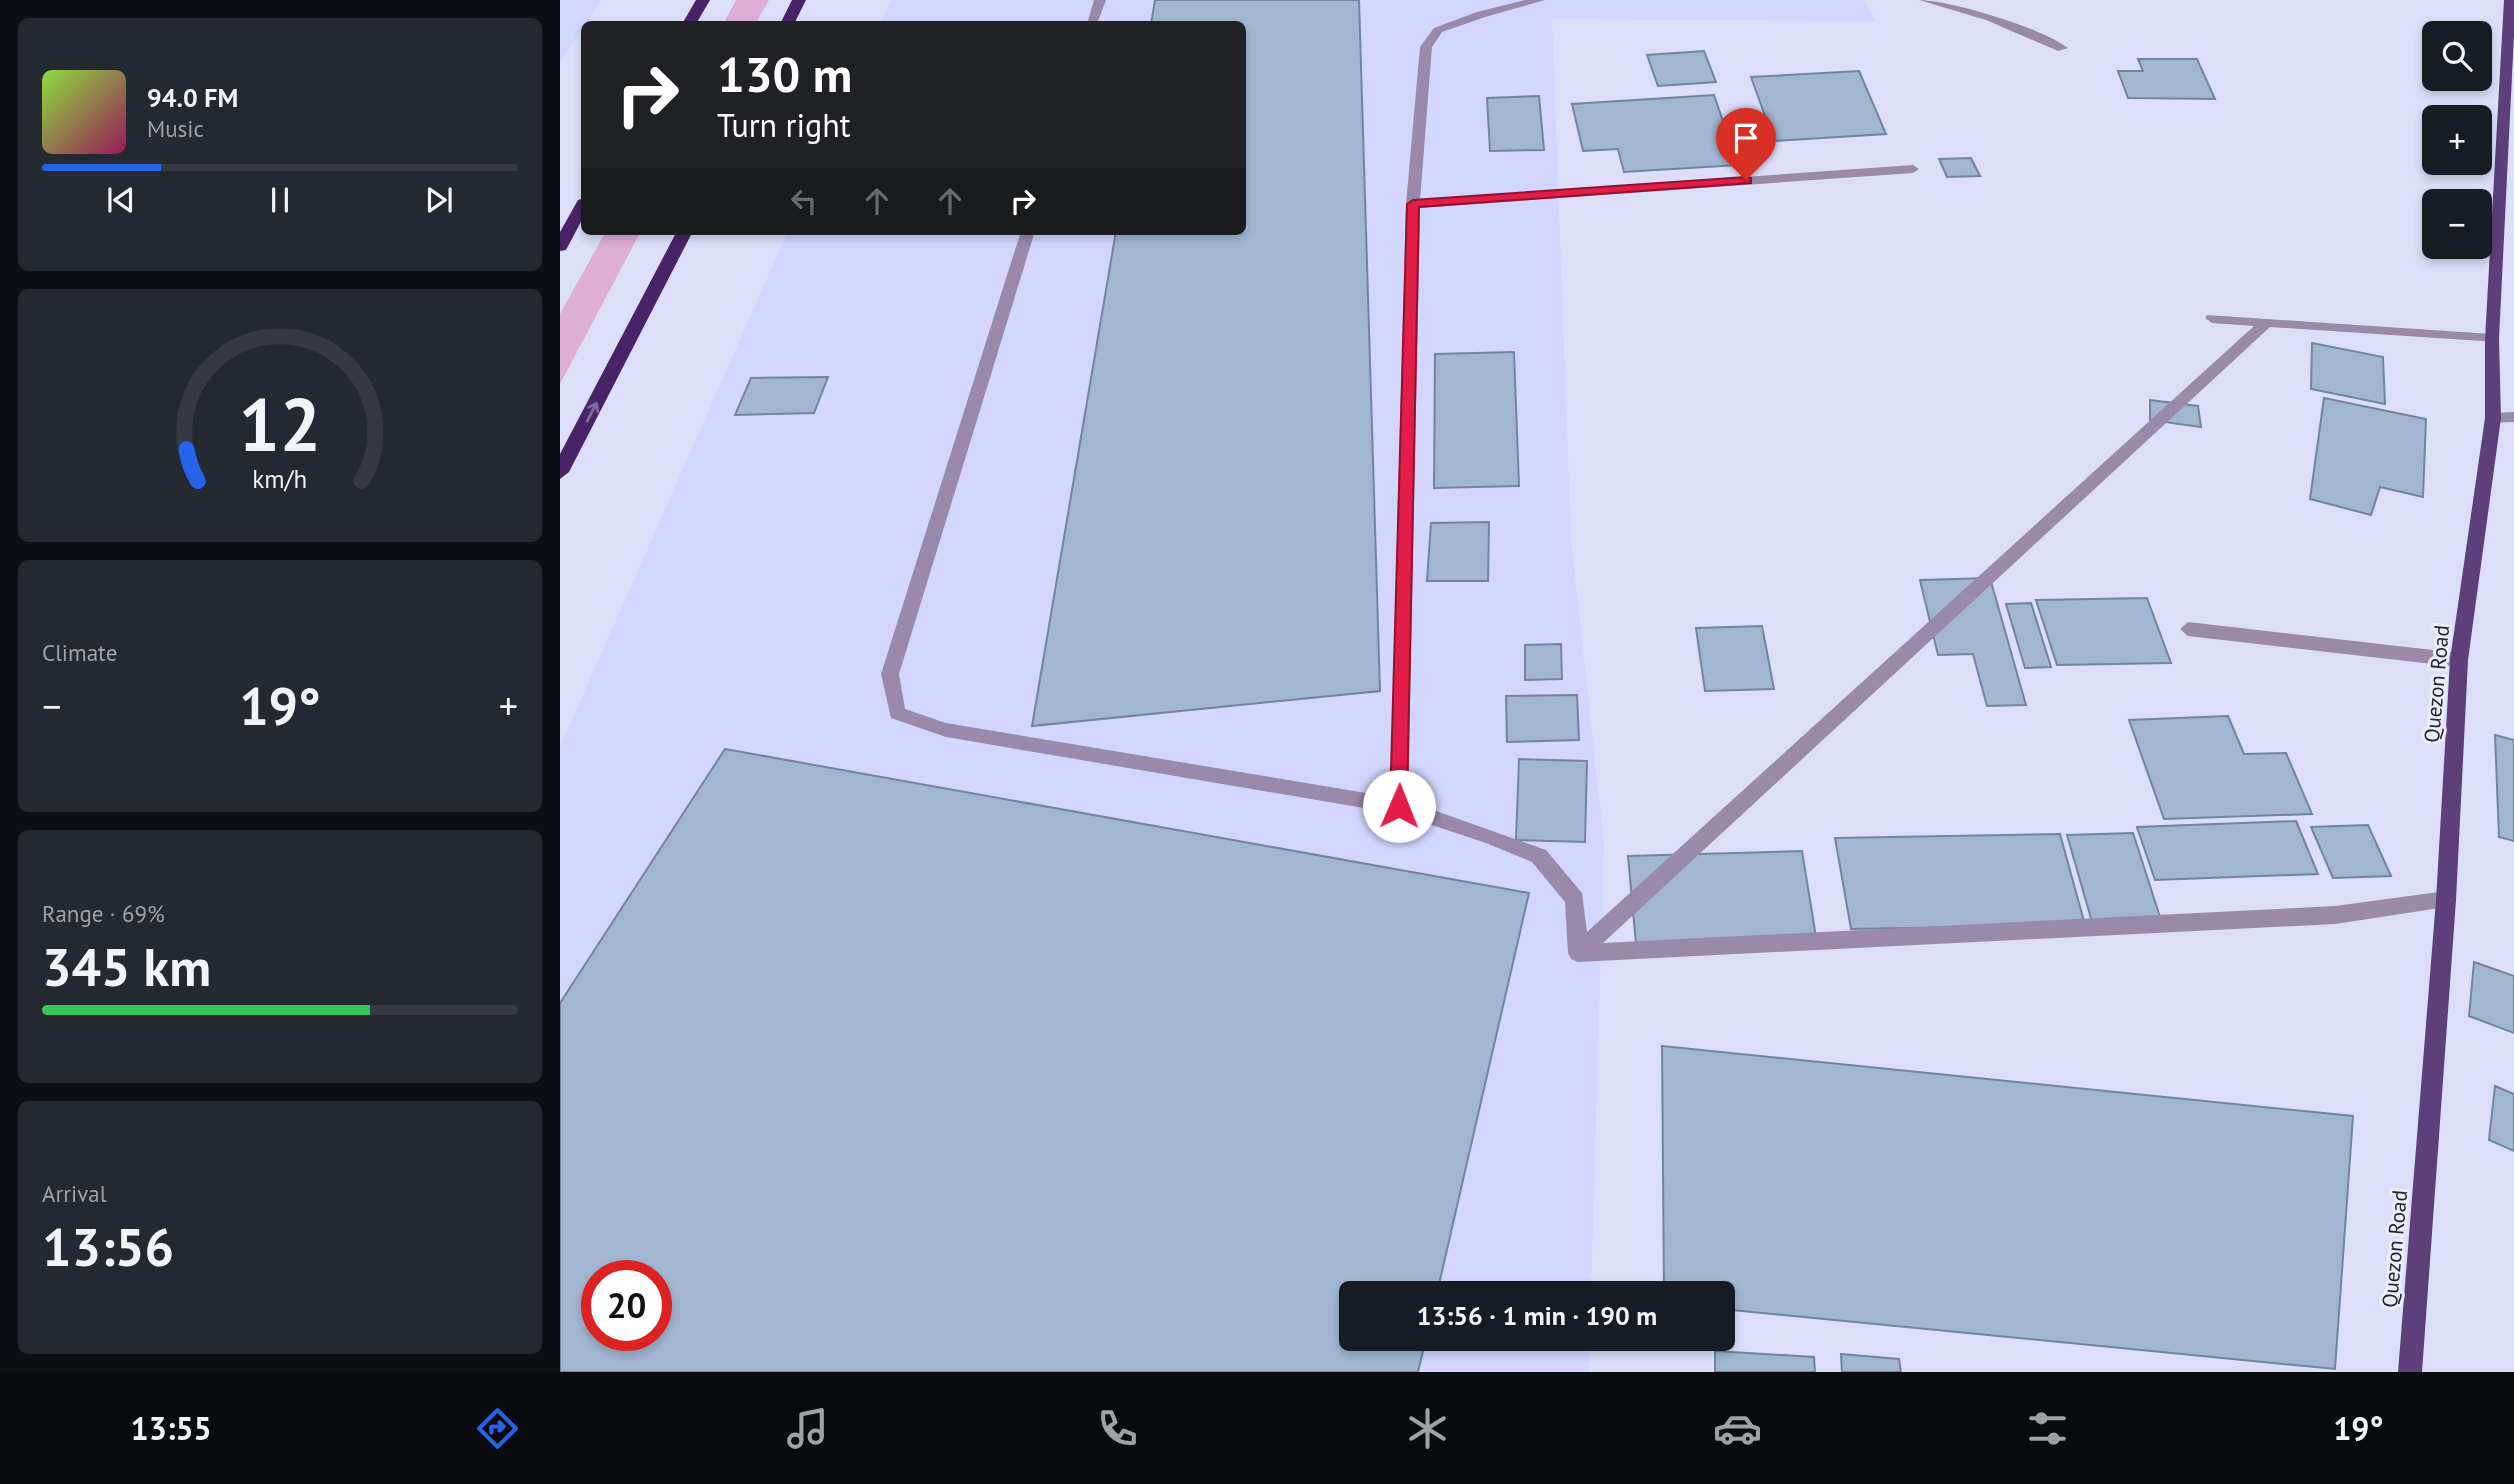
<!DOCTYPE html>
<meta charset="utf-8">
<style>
body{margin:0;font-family:"PT Sans",sans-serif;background:#242831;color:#f1f3f6;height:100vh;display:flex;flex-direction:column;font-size:26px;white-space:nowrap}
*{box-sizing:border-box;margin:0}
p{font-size:23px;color:#9ea1a6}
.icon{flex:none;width:38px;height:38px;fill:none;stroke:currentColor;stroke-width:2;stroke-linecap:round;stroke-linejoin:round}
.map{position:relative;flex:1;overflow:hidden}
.drawer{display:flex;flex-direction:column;gap:18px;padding:18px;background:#0d0f14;width:560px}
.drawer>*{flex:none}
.hud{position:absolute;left:21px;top:21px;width:665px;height:214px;border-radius:10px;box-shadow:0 4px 10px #0003;background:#202124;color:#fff;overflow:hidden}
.controls{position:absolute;left:1862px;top:21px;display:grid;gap:14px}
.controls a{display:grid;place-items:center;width:70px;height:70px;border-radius:10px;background:#171b24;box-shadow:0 4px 10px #0003;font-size:35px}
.speed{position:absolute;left:21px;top:1260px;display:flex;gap:14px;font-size:35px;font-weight:700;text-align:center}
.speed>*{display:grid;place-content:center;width:91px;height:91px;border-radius:50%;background:#171b24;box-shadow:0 4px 10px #0003;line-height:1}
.speed .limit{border:10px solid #d22;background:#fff;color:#111}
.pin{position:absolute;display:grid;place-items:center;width:60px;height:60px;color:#fff;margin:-72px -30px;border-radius:50% 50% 50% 0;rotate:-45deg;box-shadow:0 0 7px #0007}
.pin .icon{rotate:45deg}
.me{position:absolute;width:77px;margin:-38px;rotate:1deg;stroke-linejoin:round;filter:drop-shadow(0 0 5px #0008)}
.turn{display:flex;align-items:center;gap:24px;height:147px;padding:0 21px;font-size:32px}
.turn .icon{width:91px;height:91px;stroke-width:2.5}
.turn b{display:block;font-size:49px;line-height:60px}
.lanes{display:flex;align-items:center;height:66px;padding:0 21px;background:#0003;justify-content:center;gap:35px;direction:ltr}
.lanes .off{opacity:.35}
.big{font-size:52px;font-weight:700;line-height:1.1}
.drawer .card{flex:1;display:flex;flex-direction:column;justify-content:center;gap:10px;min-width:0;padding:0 24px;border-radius:10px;background:#242831}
.drawer .dial{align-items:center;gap:0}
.dial svg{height:182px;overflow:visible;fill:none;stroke:#363941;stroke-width:7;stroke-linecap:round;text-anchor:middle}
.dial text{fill:#f1f3f6;stroke:none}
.song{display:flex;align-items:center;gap:21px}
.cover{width:84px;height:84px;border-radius:10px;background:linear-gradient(135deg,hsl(90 70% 55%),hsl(330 70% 35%))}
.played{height:7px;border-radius:4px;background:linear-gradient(90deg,#2563eb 25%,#363941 25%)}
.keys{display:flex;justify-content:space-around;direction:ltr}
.heat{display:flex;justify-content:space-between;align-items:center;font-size:38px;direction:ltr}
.charge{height:10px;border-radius:5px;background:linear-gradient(90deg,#34c759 69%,#363941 0)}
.trip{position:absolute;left:779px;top:1281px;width:396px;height:70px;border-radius:10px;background:#171b24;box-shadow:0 4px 10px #0003;font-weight:700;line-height:70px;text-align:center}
.menu{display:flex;height:112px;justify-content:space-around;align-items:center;background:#090b0e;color:#9ea1a6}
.menu .icon{width:49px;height:49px}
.menu .on{color:#2563eb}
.menu b{font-size:32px;color:#f1f3f6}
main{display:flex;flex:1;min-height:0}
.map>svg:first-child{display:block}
.built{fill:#d3d6ff;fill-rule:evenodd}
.green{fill:#ddaed6}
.building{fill:#a2b6d2;stroke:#7285a0;stroke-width:2;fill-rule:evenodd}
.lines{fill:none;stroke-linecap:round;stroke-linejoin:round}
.minor{fill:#9989aa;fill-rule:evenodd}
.major{fill:#5d3f79;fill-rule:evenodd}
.highway{fill:#482367;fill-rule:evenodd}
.oneway{stroke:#816a9b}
.route{fill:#e11d48;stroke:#92132f;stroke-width:2}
.labels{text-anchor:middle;stroke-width:6;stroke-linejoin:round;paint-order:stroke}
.street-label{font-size:21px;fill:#242531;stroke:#ecedfb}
</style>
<main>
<section class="drawer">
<div class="card">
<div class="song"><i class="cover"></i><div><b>94.0 FM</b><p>Music</p></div></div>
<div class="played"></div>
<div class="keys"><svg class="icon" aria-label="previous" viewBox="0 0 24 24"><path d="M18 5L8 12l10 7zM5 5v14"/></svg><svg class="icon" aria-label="pause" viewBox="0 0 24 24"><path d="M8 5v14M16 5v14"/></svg><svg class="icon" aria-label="next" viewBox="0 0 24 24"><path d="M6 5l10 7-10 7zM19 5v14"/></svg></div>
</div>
<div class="card dial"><svg viewBox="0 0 100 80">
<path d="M14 69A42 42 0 1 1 86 69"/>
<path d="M14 69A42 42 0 0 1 9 55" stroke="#2563eb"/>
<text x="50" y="56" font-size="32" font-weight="700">12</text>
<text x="50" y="72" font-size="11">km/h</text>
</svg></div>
<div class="card"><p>Climate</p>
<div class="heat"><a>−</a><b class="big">19°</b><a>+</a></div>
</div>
<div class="card"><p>Range · 69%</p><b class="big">345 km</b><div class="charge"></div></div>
<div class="card"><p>Arrival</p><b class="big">13:56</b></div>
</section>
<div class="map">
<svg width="1954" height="1372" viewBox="0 0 1954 1372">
<rect width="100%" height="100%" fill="#dddffa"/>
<!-- built -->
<g class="built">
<polygon points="0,0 42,0 0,62"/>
<path d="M331,0H1304L1316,21L992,19L1011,539L1044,842L1031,1293H791V1339H1030L1029,1372H0V747L228,231H682V24H320ZM37,1276H96V1335H37Z"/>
</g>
<!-- green -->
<g class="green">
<polygon points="176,0 209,0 195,24 163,24"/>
<polygon points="46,231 81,231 0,384 0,314"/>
</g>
<!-- building -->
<g class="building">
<polygon points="595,0 799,0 820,691 472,726 556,231 682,231 682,24 591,24"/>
<polygon points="1144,51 1156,82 1098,86 1087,55"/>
<polygon points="1578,59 1637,59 1655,99 1568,98 1558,71 1583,71"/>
<polygon points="1299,71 1326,134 1214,141 1191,77"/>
<polygon points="1154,95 1178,165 1064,172 1058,149 1023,151 1012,104"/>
<polygon points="979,96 984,150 930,151 927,98"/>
<polygon points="1411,158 1420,176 1387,177 1379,159"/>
<polygon points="1752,343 1823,357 1825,404 1751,389"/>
<polygon points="954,352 959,486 874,488 875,354"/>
<polygon points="268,377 254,413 175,415 191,378"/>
<polygon points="1764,398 1866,419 1863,497 1820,487 1811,515 1750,499"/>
<polygon points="1590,400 1638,406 1641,427 1590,420"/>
<polygon points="929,522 928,581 867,581 871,523"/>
<polygon points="1430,578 1466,705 1427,706 1413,654 1378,655 1360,580"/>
<polygon points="1587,598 1611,663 1497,665 1476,600"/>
<polygon points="1471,603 1491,667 1465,668 1446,604"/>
<polygon points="1202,626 1214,689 1145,691 1136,628"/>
<polygon points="1001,644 1002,679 965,680 965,645"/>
<polygon points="1017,695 1019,740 947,742 946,696"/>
<polygon points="1668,716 1684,754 1726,753 1752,814 1604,819 1569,720"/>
<polygon points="1935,735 1954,740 1954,841 1939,837"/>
<path d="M165,749L969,893L877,1293H791V1339H866L858,1372H0V1003ZM37,1276H96V1335H37Z"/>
<polygon points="959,759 1027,761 1025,842 956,840"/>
<polygon points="1736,821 1758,874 1595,880 1577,827"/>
<polygon points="1808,825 1831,876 1773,878 1751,827"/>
<polygon points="1573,833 1601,920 1532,922 1507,835"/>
<polygon points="1500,834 1525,925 1291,929 1275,838"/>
<polygon points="1242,851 1256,937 1076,944 1068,856"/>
<polygon points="1914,962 1954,976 1954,1033 1909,1016"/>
<polygon points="1102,1046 1793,1116 1775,1369 1162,1309 1162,1293 1104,1293"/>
<polygon points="1935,1086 1954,1094 1954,1151 1929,1140"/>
<polygon points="1155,1351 1254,1357 1255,1372 1155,1372"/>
<polygon points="1281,1354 1339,1359 1341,1372 1282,1372"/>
</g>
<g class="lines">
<!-- minor -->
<g class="minor">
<polygon points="534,0 546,0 537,24 527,24"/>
<polygon points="965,0 985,0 925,17 882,32 872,47 860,200 1353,165 1359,169 1353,173 860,208 848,801 986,850 1022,893 1027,932 1694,326 1652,323 1645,318 1647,315 1932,334 1939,339 1937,342 1710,327 1043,943 1775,906 1886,891 1893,894 1896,900 1893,906 1775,924 1018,962 1011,959 1008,953 1005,902 972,862 926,843 839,814 386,737 331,718 321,674 461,231 475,231 339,674 345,709 386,723 830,797 846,204 860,47 874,28 917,12"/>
<path d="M1359,0C1390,0 1485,29 1508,48L1498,51L1426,20Z"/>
<polygon points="1954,412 1954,422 1933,423 1925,418 1933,413"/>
<polygon points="1628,622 1899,653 1905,655 1908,660 1905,665 1899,667 1628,636 1620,629"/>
</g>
<!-- major -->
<polygon class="major" points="1944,0 1954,0 1954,35 1939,339 1941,418 1908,660 1896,900 1862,1372 1838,1372 1876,900 1890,660 1925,418 1925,339"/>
<!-- highway -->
<g class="highway">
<polygon points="136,0 150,0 136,24 122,24"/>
<polygon points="232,0 246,0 234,24 220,24"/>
<polygon points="24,198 24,216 6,250 0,251 0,232 18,200"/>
<polygon points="117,231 133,231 9,472 0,479 0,454"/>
</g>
</g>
<!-- one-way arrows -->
<defs><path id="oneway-shaft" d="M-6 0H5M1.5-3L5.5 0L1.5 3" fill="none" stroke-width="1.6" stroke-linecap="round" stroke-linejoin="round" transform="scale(1.75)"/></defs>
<use class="oneway" href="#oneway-shaft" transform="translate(32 412) rotate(-62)"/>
<!-- route -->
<polygon class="route" points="1186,177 1191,178 1191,183 859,207 847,806 845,811 833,811 830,806 847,204 853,200"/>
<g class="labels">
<!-- street labels -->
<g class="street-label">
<text transform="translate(1877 684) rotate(-85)" y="7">Quezon Road</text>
<text transform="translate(1835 1249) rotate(-85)" y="7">Quezon Road</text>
</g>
</g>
</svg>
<div class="controls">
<a><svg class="icon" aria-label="search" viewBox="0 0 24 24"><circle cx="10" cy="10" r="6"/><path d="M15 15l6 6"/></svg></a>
<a>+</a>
<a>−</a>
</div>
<div class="speed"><div class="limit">20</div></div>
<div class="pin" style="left:1186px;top:180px;background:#d93025"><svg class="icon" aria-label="arrive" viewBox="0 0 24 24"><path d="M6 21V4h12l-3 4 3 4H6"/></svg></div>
<svg class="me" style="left:839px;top:806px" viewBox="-20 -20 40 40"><circle r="19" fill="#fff"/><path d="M0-13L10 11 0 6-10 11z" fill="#e11d48"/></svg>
<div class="trip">13:56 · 1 min · 190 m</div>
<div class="hud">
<div class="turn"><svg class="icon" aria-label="right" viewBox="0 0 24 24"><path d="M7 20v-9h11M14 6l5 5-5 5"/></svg><div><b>130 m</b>Turn right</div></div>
<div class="lanes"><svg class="icon off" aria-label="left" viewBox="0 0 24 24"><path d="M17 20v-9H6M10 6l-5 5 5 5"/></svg><svg class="icon off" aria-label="ahead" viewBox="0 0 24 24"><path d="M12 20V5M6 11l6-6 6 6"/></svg><svg class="icon off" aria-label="ahead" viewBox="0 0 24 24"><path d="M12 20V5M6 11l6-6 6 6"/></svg><svg class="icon" aria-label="right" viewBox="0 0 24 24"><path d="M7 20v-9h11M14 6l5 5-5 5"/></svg></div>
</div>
</div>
</main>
<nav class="menu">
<b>13:55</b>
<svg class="icon on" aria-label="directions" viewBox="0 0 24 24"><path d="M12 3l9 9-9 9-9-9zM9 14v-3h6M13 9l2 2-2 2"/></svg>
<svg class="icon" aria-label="music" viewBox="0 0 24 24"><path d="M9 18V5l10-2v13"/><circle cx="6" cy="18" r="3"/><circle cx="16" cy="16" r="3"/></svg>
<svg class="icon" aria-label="phone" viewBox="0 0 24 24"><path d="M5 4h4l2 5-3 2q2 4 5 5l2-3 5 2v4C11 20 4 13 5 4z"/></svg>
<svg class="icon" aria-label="climate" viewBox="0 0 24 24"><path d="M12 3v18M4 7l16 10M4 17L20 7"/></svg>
<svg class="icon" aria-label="car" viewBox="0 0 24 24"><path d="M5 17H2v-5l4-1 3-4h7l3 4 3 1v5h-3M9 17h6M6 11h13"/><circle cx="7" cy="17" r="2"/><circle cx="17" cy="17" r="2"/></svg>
<svg class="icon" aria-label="filters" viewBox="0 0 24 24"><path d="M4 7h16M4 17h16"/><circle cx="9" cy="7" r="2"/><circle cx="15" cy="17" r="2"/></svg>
<b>19°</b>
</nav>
